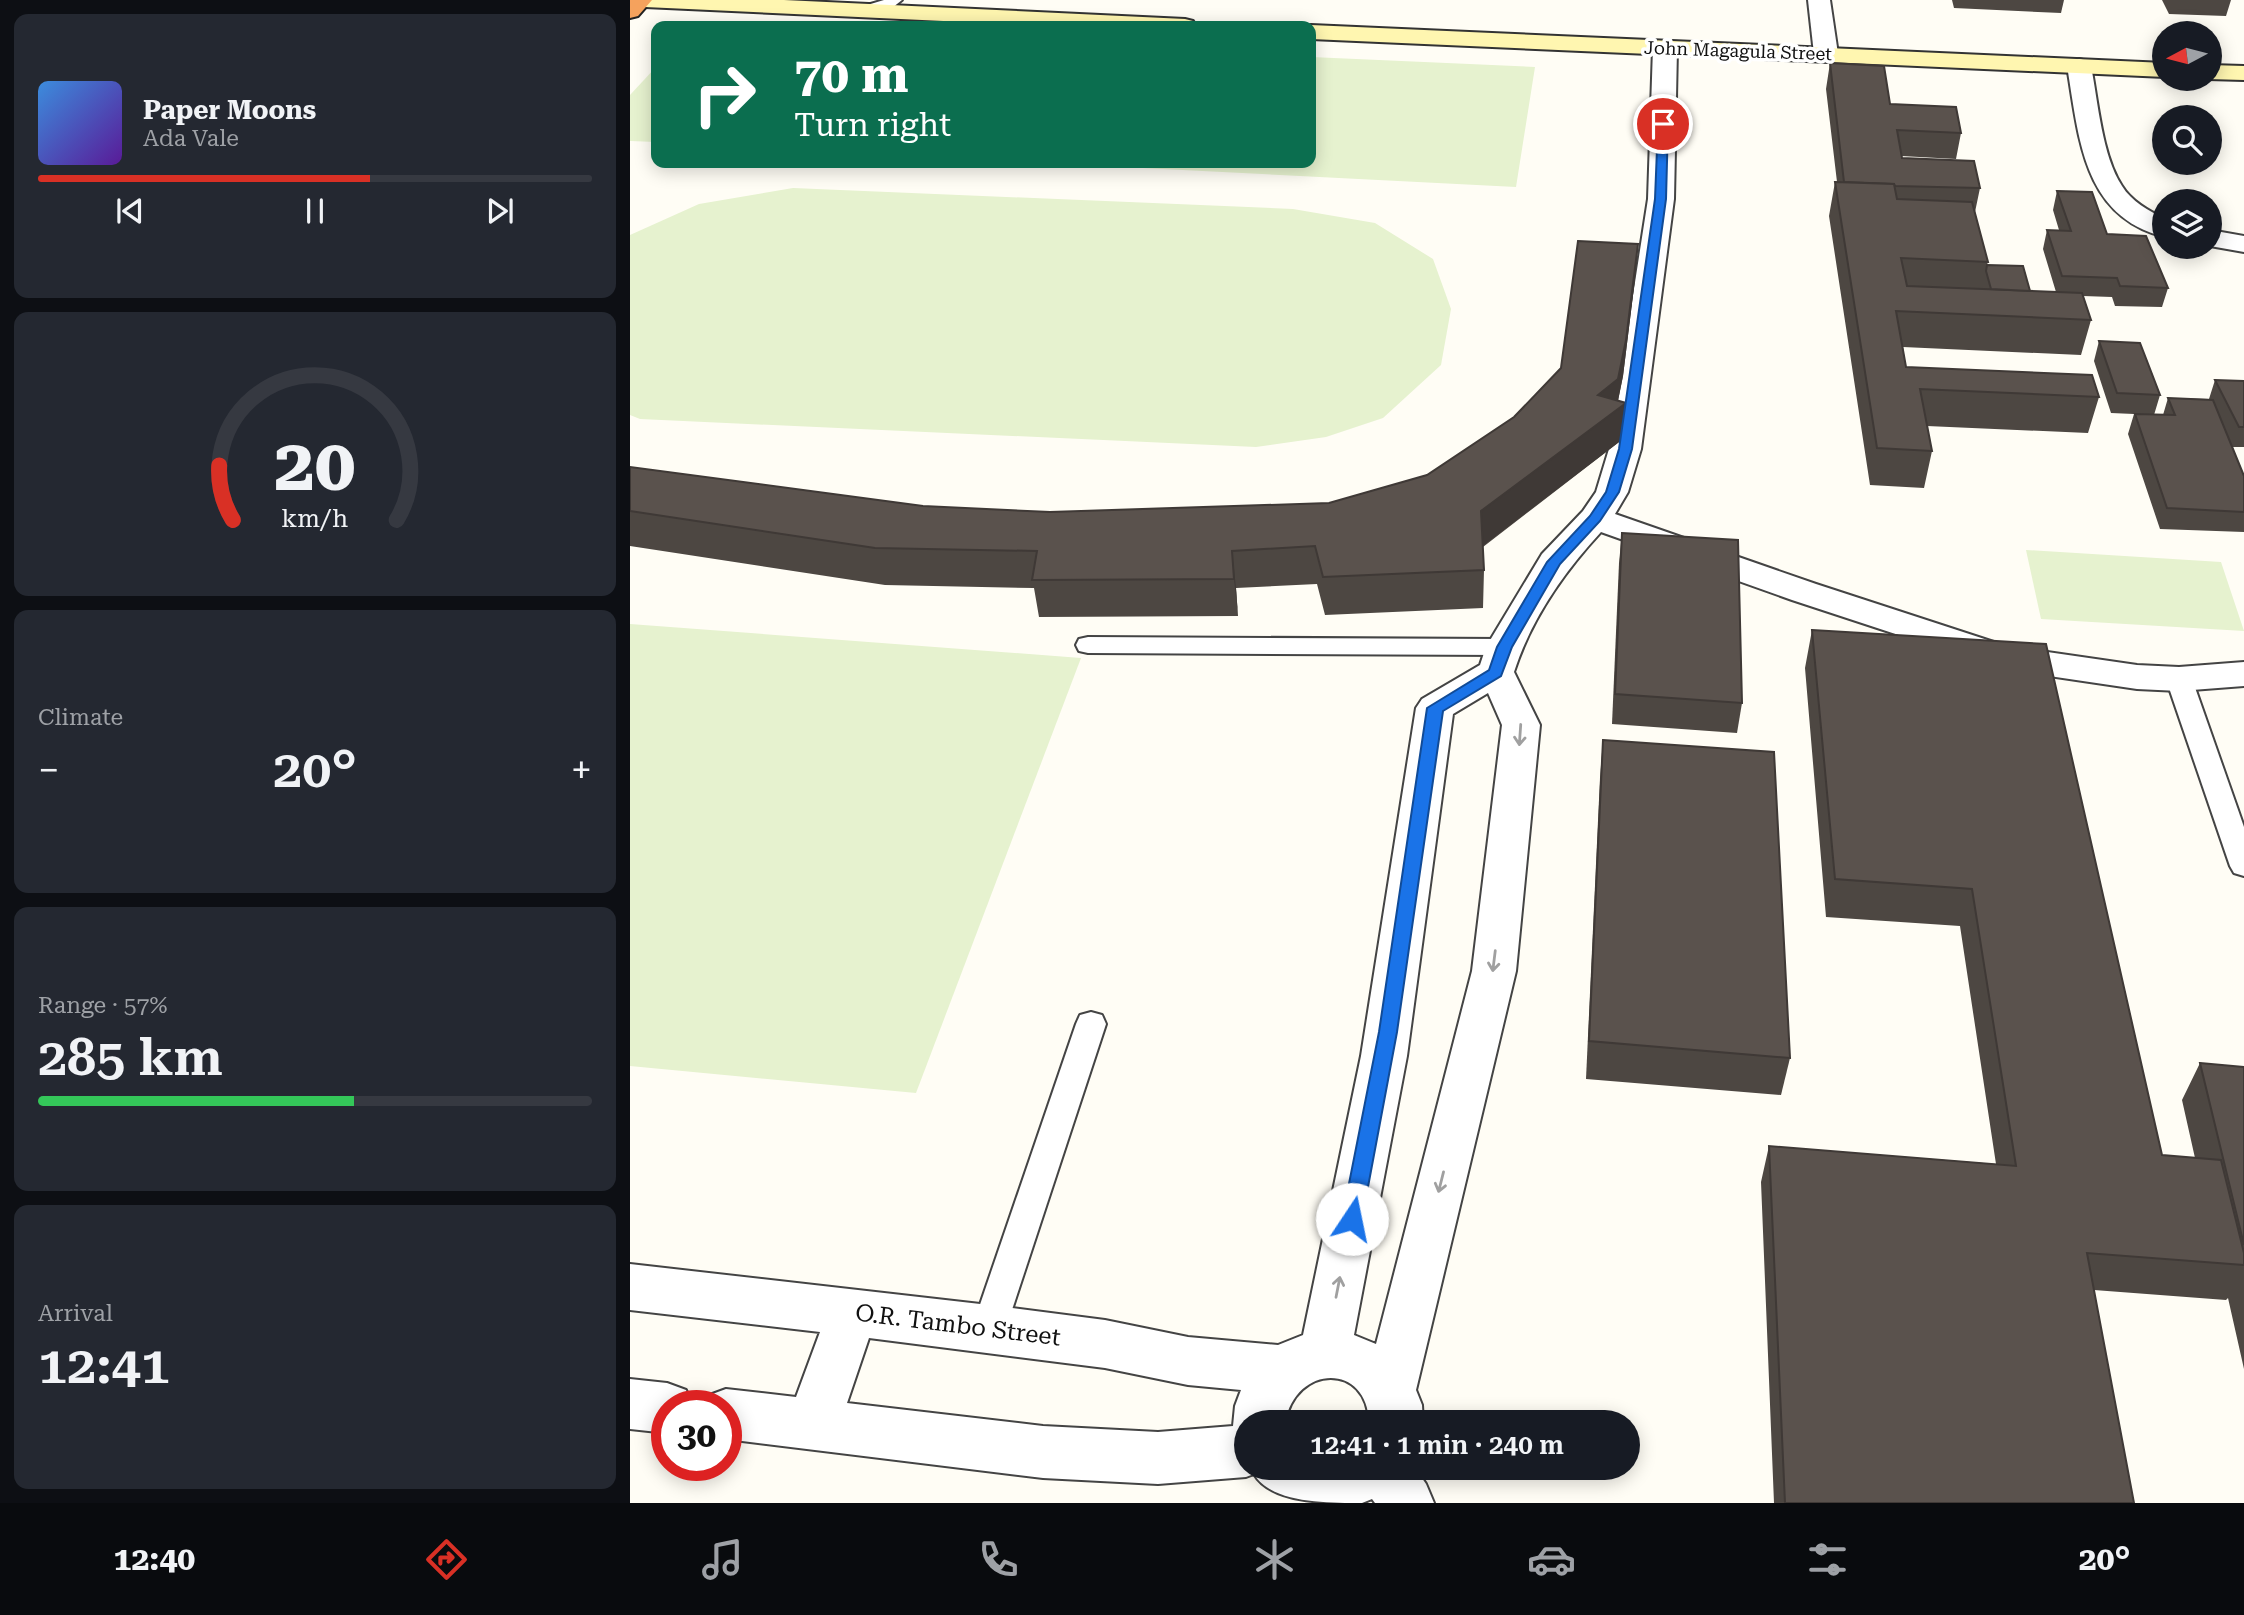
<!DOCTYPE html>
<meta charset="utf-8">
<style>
body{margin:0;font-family:"Roboto Serif",serif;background:#242831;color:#f1f3f6;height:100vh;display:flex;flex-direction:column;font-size:26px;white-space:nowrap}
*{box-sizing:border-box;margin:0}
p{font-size:23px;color:#9ea1a6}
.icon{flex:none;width:38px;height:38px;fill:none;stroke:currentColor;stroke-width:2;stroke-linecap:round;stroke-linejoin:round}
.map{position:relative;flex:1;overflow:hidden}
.details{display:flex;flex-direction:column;gap:14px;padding:14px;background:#0d0f14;width:630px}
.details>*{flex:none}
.hud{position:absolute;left:21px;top:21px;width:665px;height:147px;border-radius:14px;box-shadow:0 4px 18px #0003;background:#0b6e4f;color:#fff;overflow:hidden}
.needle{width:46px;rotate:263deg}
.fabs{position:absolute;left:1522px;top:21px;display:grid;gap:14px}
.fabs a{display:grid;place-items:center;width:70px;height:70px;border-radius:50%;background:#171b24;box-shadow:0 4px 18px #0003;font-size:35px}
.speed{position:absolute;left:21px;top:1390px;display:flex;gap:14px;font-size:35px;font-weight:700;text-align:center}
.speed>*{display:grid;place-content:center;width:91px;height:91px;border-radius:50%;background:#171b24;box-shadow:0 4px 18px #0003;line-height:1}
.speed .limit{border:10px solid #d22;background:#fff;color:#111}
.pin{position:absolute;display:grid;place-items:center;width:60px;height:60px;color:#fff;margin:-30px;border:4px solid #fff;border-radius:50%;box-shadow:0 2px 7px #0007}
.me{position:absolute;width:77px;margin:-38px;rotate:11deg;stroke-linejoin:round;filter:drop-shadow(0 0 5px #0008)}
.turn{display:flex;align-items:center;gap:24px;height:147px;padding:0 28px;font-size:32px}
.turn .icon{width:91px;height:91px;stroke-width:2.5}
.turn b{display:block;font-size:49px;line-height:60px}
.big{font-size:52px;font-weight:600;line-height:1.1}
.details .card{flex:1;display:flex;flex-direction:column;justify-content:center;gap:10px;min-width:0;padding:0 24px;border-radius:14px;background:#242831}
.details .dial{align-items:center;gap:0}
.dial svg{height:182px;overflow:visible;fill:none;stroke:#363941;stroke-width:7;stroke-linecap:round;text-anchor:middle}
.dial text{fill:#f1f3f6;stroke:none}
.song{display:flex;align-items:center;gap:21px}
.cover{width:84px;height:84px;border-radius:10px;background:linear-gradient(135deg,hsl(210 70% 55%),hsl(270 70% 35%))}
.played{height:7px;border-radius:4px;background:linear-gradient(90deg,#d93025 60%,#363941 60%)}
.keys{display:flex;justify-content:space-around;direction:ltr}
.heat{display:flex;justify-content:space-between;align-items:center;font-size:38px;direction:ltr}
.charge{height:10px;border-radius:5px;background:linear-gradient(90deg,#34c759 57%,#363941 0)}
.trip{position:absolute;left:604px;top:1410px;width:406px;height:70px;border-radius:35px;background:#171b24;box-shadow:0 4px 18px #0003;font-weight:600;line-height:70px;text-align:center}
.dock{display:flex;height:112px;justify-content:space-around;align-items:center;background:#090b0e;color:#9ea1a6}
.dock .icon{width:49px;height:49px}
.dock .selected{color:#d93025}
.dock b{font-size:32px;color:#f1f3f6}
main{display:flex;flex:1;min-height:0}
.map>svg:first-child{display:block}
.pitch{fill:#e6f2cf}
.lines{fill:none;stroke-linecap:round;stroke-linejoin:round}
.lane-casing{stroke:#444;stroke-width:4}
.street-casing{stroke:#444;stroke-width:4}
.secondary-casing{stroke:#333;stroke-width:4}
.highway-casing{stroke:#222;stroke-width:4}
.lane{fill:#fff;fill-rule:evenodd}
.street{fill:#fff;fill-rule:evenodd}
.secondary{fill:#fff6b0;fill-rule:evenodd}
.highway{fill:#f5a25d;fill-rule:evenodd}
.wall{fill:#4d4742}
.shaded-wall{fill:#3f3936}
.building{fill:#5a524d;stroke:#3f3936;stroke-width:2}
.oneway{stroke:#a0a0a0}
.route{fill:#1a73e8;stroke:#114b97;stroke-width:2}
.labels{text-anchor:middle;stroke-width:7;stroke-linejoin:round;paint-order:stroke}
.far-street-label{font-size:18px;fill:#111;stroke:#fff}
.near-street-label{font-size:24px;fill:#111;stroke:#fff}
</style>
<main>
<section class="details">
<div class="card">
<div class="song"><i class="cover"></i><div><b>Paper Moons</b><p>Ada Vale</p></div></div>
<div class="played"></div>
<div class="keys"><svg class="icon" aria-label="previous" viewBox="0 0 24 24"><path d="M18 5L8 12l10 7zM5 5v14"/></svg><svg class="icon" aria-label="pause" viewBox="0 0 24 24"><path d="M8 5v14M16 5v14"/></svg><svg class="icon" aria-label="next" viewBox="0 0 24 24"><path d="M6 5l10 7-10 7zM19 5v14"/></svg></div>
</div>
<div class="card dial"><svg viewBox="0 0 100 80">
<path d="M14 69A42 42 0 1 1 86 69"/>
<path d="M14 69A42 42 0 0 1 8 45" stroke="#d93025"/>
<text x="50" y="56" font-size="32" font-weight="700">20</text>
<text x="50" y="72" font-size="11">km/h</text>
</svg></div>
<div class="card"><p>Climate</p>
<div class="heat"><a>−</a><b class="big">20°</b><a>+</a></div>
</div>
<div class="card"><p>Range · 57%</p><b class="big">285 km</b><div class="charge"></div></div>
<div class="card"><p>Arrival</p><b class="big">12:41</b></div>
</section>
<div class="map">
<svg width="1614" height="1503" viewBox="0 0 1614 1503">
<rect width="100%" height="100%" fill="#fffdf5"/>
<!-- pitch -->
<g class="pitch">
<polygon points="681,57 905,67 886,187 413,163 681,163"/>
<polygon points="26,67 26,142 0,141 0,95"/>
<polygon points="163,188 663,209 745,223 803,259 821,309 811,365 753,418 696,437 626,447 10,419 0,415 0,235 69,204"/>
<polygon points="1396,550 1591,562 1614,631 1411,619"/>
<polygon points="0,624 451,658 286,1093 0,1066"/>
</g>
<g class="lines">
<!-- lane casing -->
<g class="lane-casing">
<g id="lane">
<polygon points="254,0 272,0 262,8 232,16 224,11 227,8"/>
<polygon points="458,637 874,639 883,641 886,647 883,653 874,655 458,653 449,651 446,645 449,639"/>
<polygon points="1549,671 1558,673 1562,679 1614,827 1614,876 1604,873 1600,866 1536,679 1540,673"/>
<polygon points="461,1012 472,1015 476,1024 376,1328 371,1339 359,1344 347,1339 342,1328 446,1024 450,1015"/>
</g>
</g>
<!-- street casing -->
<g class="street-casing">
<g id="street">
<polygon points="1178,0 1200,0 1208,54 1204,59 1188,59 1184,54"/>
<path d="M1035,41L1043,43L1047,48L1044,199L1011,449L998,492L985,514L1186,584L1376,646L1507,665L1549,667L1614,662V686L1549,691L1507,689L1372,669L1162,600L971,532C934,572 901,619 884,672L910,725L886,971L786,1390L792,1405L793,1423H739C738,1362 665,1364 655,1423H616V1468H785L796,1484L804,1503H745L742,1499L732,1503C695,1503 641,1503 624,1474L616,1477L528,1484L413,1478L96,1439V1405H73L77,1396L96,1389L166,1397L190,1332L0,1310V1264L359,1305L475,1320L558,1337L648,1345L673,1335L731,1056L786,708L792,699L850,665L856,647L912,554L953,511L966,492L979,449L1018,199L1023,48L1027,43ZM858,693L872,725L842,971L746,1344L724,1335L777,1056L823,714ZM239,1338L475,1368L558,1385L611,1390L605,1406L603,1426L528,1432L413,1426L217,1403Z"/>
<path d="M1449,59L1457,61L1461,66C1468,102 1472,156 1492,186C1501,201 1519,211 1535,219V237C1452,217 1449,136 1437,66L1441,61Z"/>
<polygon points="1580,230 1614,236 1614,252 1580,246"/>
<polygon points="0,1379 37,1383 56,1390 62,1405 37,1405 37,1433 0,1429"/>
</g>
</g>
<!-- secondary casing -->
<g class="secondary-casing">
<g id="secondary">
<polygon points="4,0 154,0 555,19 563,21 566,26 419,26 15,7 7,5"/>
<polygon points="681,25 1535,63 1535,77 681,39 681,26 677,26"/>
<polygon points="1580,65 1614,66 1614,80 1578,79"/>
</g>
</g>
<!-- highway casing -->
<g class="highway-casing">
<polygon id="highway" points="0,0 22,0 8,16 0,18"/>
</g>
<!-- lane -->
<use href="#lane" class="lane"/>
<!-- street -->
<use href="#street" class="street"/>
<!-- secondary -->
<use href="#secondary" class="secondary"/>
<!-- highway -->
<use href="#highway" class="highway"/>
</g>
<!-- wall -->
<g class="wall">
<polygon points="1322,0 1434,0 1431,13 1324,8"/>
<polygon points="1532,0 1601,0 1596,16 1539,14"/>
<polygon points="1200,63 1260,104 1331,133 1326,159 1271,156 1272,158 1350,188 1345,212 1358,262 1357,265 1400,291 1426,292 1413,249 1417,230 1429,230 1423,210 1427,191 1538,288 1532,307 1485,306 1482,297 1453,296 1461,320 1451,355 1273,347 1276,367 1469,397 1458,433 1297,426 1302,451 1294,488 1240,485 1199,216 1205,182 1207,182 1196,89"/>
<polygon points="1005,279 993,376 988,401 996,403 993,439 853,547 854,570 853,608 695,615 687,584 606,588 608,616 409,617 404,588 255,585 0,546 0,467 293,506 420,512 699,503 797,475 884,417 931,368"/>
<polygon points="1469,341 1530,395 1524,415 1533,415 1538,398 1579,399 1585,380 1614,381 1614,447 1602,447 1614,476 1614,532 1530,529 1498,434 1504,414 1481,413 1464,361"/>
<polygon points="992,533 1112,703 1107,733 982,724 989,563"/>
<polygon points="1182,630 1532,1155 1565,1158 1552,1100 1570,1063 1614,1067 1614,1369 1598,1298 1596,1300 1464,1290 1504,1503 1144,1503 1131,1182 1139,1146 1366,1164 1330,926 1196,917 1175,668"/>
<polygon points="973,740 1160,1058 1151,1095 956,1079 970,778"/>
</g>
<!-- shaded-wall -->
<g class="shaded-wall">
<polygon points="1008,244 1005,279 993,376 986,410 996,403 993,439 850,548 851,511 968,395"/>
<polygon points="602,551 606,588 608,616 604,579"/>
</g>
<!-- building -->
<g class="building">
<polygon points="1200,63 1254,66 1260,104 1326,107 1331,133 1267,130 1272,158 1344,161 1350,188 1265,186 1264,184 1214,182"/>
<polygon points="1205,182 1264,184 1267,199 1342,202 1358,262 1271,258 1277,286 1452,293 1461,320 1266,311 1276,367 1462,375 1469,397 1290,389 1302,451 1247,448"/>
<polygon points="1427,191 1462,192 1477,234 1516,236 1538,288 1490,286 1487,278 1432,276 1417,230 1441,231"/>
<polygon points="948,241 1008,244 996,340 988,379 968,395 996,403 851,511 854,570 693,577 685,546 602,551 604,579 402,580 407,551 245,548 0,511 0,467 293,506 420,512 699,503 797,475 884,417 931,368"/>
<polygon points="1357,265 1393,266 1400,291 1361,289 1356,271"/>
<polygon points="1469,341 1510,343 1530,395 1487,393"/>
<polygon points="1585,380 1614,381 1614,427 1609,427"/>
<polygon points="1538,398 1583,400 1614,476 1614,512 1537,508 1505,414 1545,415"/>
<polygon points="992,533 1108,540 1112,703 985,694"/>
<polygon points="1182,630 1416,644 1532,1155 1591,1160 1614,1253 1614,1265 1457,1253 1504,1503 1155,1503 1139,1146 1386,1166 1342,889 1205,879"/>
<polygon points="973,740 1144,752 1160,1058 959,1041"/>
<polygon points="1570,1063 1614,1067 1614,1245"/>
</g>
<!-- one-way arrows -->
<defs><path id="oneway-shaft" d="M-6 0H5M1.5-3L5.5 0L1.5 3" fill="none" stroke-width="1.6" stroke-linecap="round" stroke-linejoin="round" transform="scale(1.75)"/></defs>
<g class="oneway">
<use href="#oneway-shaft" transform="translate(890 735) rotate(94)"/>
<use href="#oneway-shaft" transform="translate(864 961) rotate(97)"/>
<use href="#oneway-shaft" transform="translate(811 1182) rotate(104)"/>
<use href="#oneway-shaft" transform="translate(708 1287) rotate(-79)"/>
</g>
<!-- route -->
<polygon class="route" points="1033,120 1038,124 1036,199 1002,449 989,492 970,521 930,564 882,647 871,676 813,711 767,1032 732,1219 729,1225 722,1228 715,1225 712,1219 749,1032 797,708 859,670 867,647 917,562 960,516 976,492 989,449 1025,199 1028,124"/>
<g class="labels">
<!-- far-street labels -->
<g class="far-street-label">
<text transform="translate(1108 51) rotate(2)" y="6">John Magagula Street</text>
</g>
<!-- near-street labels -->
<g class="near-street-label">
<text transform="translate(328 1325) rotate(7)" y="8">O.R. Tambo Street</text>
</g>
</g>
</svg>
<div class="fabs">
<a><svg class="needle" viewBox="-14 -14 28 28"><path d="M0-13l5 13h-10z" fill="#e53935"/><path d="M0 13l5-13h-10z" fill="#9ea1a6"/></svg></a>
<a><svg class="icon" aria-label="search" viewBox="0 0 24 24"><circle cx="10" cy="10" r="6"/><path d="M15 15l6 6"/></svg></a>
<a><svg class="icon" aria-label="layers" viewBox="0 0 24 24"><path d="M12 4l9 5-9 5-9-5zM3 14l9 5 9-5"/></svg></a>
</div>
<div class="speed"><div class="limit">30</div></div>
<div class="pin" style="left:1033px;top:124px;background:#d93025"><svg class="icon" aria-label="arrive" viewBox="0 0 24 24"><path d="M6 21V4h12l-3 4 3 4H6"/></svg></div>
<svg class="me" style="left:722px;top:1219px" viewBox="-20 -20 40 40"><circle r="19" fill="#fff"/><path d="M0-13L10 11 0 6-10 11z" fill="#1a73e8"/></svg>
<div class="trip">12:41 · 1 min · 240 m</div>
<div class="hud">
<div class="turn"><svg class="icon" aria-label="right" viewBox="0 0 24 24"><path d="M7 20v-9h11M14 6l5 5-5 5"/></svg><div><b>70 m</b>Turn right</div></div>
</div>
</div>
</main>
<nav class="dock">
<b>12:40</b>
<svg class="icon selected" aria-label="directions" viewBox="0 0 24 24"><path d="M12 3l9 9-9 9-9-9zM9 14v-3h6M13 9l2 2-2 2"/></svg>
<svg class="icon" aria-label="music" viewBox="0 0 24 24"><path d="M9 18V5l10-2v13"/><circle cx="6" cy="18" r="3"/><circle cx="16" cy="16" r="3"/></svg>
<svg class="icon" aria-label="phone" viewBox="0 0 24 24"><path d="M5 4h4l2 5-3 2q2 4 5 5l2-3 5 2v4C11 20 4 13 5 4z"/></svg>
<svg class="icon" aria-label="climate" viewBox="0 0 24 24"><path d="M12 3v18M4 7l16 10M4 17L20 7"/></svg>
<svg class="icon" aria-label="car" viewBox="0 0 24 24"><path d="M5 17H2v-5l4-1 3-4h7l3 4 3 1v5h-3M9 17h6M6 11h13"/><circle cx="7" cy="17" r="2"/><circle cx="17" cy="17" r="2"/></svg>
<svg class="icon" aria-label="filters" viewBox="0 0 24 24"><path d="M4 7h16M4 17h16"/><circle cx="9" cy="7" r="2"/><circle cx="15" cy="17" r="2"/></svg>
<b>20°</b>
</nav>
